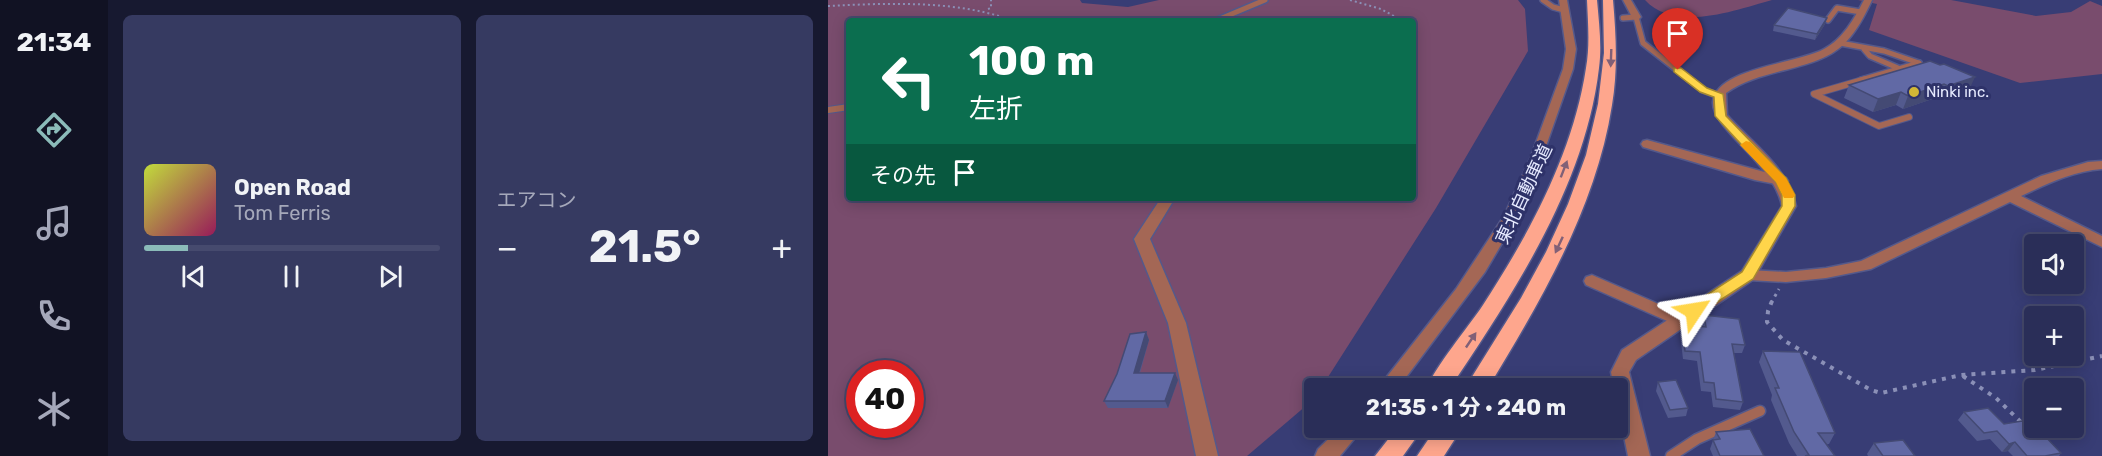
<!DOCTYPE html>
<html lang="ja">
<meta charset="utf-8">
<style>
body{margin:0;font-family:Rubik,"Noto Sans JP",sans-serif;background:#363a61;color:#f1f3f6;height:100vh;display:flex;flex-direction:column;font-size:22px;white-space:nowrap}
*{box-sizing:border-box;margin:0}
p{font-size:20px;color:#a5a8ba}
.icon{flex:none;width:33px;height:33px;fill:none;stroke:currentColor;stroke-width:2;stroke-linecap:round;stroke-linejoin:round}
.map{position:relative;flex:1;overflow:hidden}
.panel{display:flex;flex-direction:column;gap:15px;padding:15px;background:#171930;width:720px}
.panel>*{flex:none}
.banner{position:absolute;left:18px;top:18px;width:570px;height:183px;border-radius:6px;box-shadow:0 3px 15px #0003,0 0 0 2px #464a6e;background:#0b6e4f;color:#fff;overflow:hidden}
.controls{position:absolute;left:1196px;top:234px;display:grid;gap:12px}
.controls a{display:grid;place-items:center;width:60px;height:60px;border-radius:6px;background:#2a2e58;box-shadow:0 3px 15px #0003,0 0 0 2px #464a6e;font-size:30px}
.speed{position:absolute;left:18px;top:360px;display:flex;gap:12px;font-size:30px;font-weight:700;text-align:center}
.speed>*{display:grid;place-content:center;width:78px;height:78px;border-radius:50%;background:#2a2e58;box-shadow:0 3px 15px #0003,0 0 0 2px #464a6e;line-height:1}
.speed .limit{border:9px solid #d22;background:#fff;color:#111}
.pin{position:absolute;display:grid;place-items:center;width:51px;height:51px;color:#fff;margin:-62px -26px;border-radius:50% 50% 50% 0;rotate:-45deg;box-shadow:0 0 6px #0007}
.pin .icon{rotate:45deg}
.me{position:absolute;width:66px;margin:-33px;rotate:57deg;stroke-linejoin:round;filter:drop-shadow(0 0 4px #0008)}
.turn{display:flex;align-items:center;gap:21px;height:126px;padding:0 24px;font-size:27px}
.turn .icon{width:78px;height:78px;stroke-width:2.5}
.turn b{display:block;font-size:42px;line-height:51px}
.then{display:flex;align-items:center;height:57px;padding:0 24px;background:#0003;gap:12px;font-size:22px}
.big{font-size:45px;font-weight:700;line-height:1.1}
.panel .tile{flex:1;display:flex;flex-direction:column;justify-content:center;gap:9px;min-width:0;padding:0 21px;border-radius:9px;background:#363a61}
.song{display:flex;align-items:center;gap:18px}
.cover{width:72px;height:72px;border-radius:9px;background:linear-gradient(135deg,hsl(70 70% 55%),hsl(330 70% 35%))}
.played{height:6px;border-radius:3px;background:linear-gradient(90deg,#8bbbb9 15%,#464a6e 15%)}
.keys{display:flex;justify-content:space-around;direction:ltr}
.heat{display:flex;justify-content:space-between;align-items:center;font-size:33px;direction:ltr}
.panel .tiles{flex:1;display:grid;gap:15px;grid-template-columns:repeat(2,1fr)}
.trip{position:absolute;left:476px;top:378px;width:324px;height:60px;border-radius:6px;background:#2a2e58;box-shadow:0 3px 15px #0003,0 0 0 2px #464a6e;font-weight:700;line-height:60px;text-align:center}
main{display:flex;flex:1;min-height:0}
.dock{display:flex;flex-direction:column;width:108px;justify-content:space-around;align-items:center;background:#111223;color:#a5a8ba}
.dock .icon{width:42px;height:42px}
.dock .selected{color:#8bbbb9}
.dock b{font-size:27px;color:#f1f3f6}
.map>svg:first-child{display:block}
.green{fill:#794c6d;fill-rule:evenodd}
.lines{fill:none;stroke-linecap:round;stroke-linejoin:round}
.service-far2-casing{stroke:#54598b;stroke-width:8}
.service-far1-casing{stroke:#54598b;stroke-width:8}
.service-casing{stroke:#54598b;stroke-width:13}
.minor-casing{stroke:#54598b;stroke-width:3}
.tertiary-casing{stroke:#54598b;stroke-width:3}
.motorway-casing{stroke:#54598b;stroke-width:3}
.path-far2{stroke:#8b90b7;stroke-width:2;stroke-dasharray:2 3;stroke-linecap:butt}
.path-far1{stroke:#8b90b7;stroke-width:3;stroke-dasharray:3 4.5;stroke-linecap:butt}
.path{stroke:#8b90b7;stroke-width:4;stroke-dasharray:4 6;stroke-linecap:butt}
.service-far2{stroke:#a46755;stroke-width:5}
.service-far1{stroke:#a46755;stroke-width:6}
.service{stroke:#a46755;stroke-width:10}
.minor{fill:#a46755;fill-rule:evenodd}
.tertiary{fill:#a46755;fill-rule:evenodd}
.motorway{fill:#fea68d;fill-rule:evenodd}
.wall{fill:#535a8e}
.shaded-wall{fill:#444a74}
.building{fill:#6169a5;stroke:#444a74;stroke-width:1.5}
.oneway{fill:#816077}
.route{fill:#ffd54a;stroke:#a68a30;stroke-width:1.5}
.slow{fill:#f59e0b}
.poi-dot{fill:#d1b736;stroke:#2e3269;stroke-width:2}
.labels{text-anchor:middle;stroke-width:6;stroke-linejoin:round;paint-order:stroke}
.far-poi-label{font-size:15px;fill:#e5e9fe;stroke:#2e3269;text-anchor:start}
.street-label{font-size:18px;fill:#e5e9fe;stroke:#2e3269}
</style>
<main>
<nav class="dock">
<b>21:34</b>
<svg class="icon selected" aria-label="directions" viewBox="0 0 24 24"><path d="M12 3l9 9-9 9-9-9zM9 14v-3h6M13 9l2 2-2 2"/></svg>
<svg class="icon" aria-label="music" viewBox="0 0 24 24"><path d="M9 18V5l10-2v13"/><circle cx="6" cy="18" r="3"/><circle cx="16" cy="16" r="3"/></svg>
<svg class="icon" aria-label="phone" viewBox="0 0 24 24"><path d="M5 4h4l2 5-3 2q2 4 5 5l2-3 5 2v4C11 20 4 13 5 4z"/></svg>
<svg class="icon" aria-label="climate" viewBox="0 0 24 24"><path d="M12 3v18M4 7l16 10M4 17L20 7"/></svg>
</nav>
<section class="panel">
<div class="tiles">
<div class="tile">
<div class="song"><i class="cover"></i><div><b>Open Road</b><p>Tom Ferris</p></div></div>
<div class="played"></div>
<div class="keys"><svg class="icon" aria-label="previous" viewBox="0 0 24 24"><path d="M18 5L8 12l10 7zM5 5v14"/></svg><svg class="icon" aria-label="pause" viewBox="0 0 24 24"><path d="M8 5v14M16 5v14"/></svg><svg class="icon" aria-label="next" viewBox="0 0 24 24"><path d="M6 5l10 7-10 7zM19 5v14"/></svg></div>
</div>
<div class="tile"><p>エアコン</p>
<div class="heat"><a>−</a><b class="big">21.5°</b><a>+</a></div>
</div>
</div>
</section>
<div class="map">
<svg width="1274" height="456" viewBox="0 0 1274 456">
<rect width="100%" height="100%" fill="#383d75"/>
<!-- green -->
<g class="green">
<path d="M0,0H252L254,3L300,7L331,0H690L697,9L700,51L608,208L493,388H486V399L419,456H0ZM21,21H585V198H21ZM32,374H82V424H32Z"/>
<path d="M817,0H944C908,10 847,33 817,0Z"/>
<polygon points="1030,0 1123,0 1208,16 1243,12 1262,1 1274,6 1274,74 1192,83 1041,30 1049,4"/>
</g>
<g class="lines">
<!-- service-far2 casing -->
<g class="service-far2-casing">
<g id="service-far2">
<polyline points="715,0 725,7 736,10"/>
<polyline points="795,18 808,17 815,43 862,80"/>
<polyline points="1000,20 1009,8 1033,12"/>
<polyline points="387,21 437,0"/>
<polyline points="1012,43 1056,51 1091,63"/>
<polyline points="1036,49 1042,56 1070,68"/>
<polyline points="1033,80 1091,63"/>
</g>
</g>
<!-- service-far1 casing -->
<g class="service-far1-casing">
<g id="service-far1">
<polyline points="861,79 875,90 891,96"/>
<polyline points="1038,79 986,94 1051,126 1081,117"/>
<polyline points="0,110 21,107"/>
</g>
</g>
<!-- service casing -->
<g class="service-casing">
<polyline id="service" points="843,456 869,439 932,411"/>
</g>
<!-- minor casing -->
<g class="minor-casing">
<g id="minor">
<polygon points="795,0 803,0 813,17 811,19 805,19"/>
<polygon points="819,140 958,178 960,181 953,185 927,180 815,147 813,144 815,141"/>
<path d="M1274,161V169C1245,171 1219,184 1193,196L1274,236V247L1182,202L1043,269L998,278L958,282L920,280L914,279L912,275L914,271L920,270L958,272L998,268L1033,261L1213,176L1260,162Z"/>
<polygon points="333,198 347,198 322,239 358,323 390,456 368,456 340,323 306,239"/>
<polygon points="764,275 858,316 861,320 858,324 852,326 846,324 758,285 756,281 758,277"/>
</g>
</g>
<!-- tertiary casing -->
<g class="tertiary-casing">
<g id="tertiary">
<polygon points="731,0 739,0 748,49 745,69 703,189 690,216 657,272 570,388 550,388 628,289 676,216 702,159 735,69 738,49"/>
<path d="M1036,0H1044C1037,15 1029,31 1017,43C989,72 934,67 898,93L899,115C924,143 960,167 968,206L926,279L808,360L801,372L822,456H800L789,402V388H786L783,372L794,350L914,271L954,206C946,163 884,130 885,102C887,68 972,63 996,49C1015,39 1026,19 1036,0Z"/>
<polygon points="512,428 535,428 512,456 487,456 490,449"/>
</g>
</g>
<!-- motorway casing -->
<g class="motorway-casing">
<g id="motorway">
<path d="M759,0H769C771,23 774,46 771,68C757,186 686,292 622,388H599C608,365 639,329 655,305C701,234 745,154 758,68C762,46 760,23 759,0Z"/>
<path d="M775,0H785C788,35 790,70 784,105C768,208 713,300 660,388H637L693,298L718,252L740,204L758,155L770,104L776,53Z"/>
<polygon points="569,428 595,428 575,456 547,456"/>
<polygon points="608,428 634,428 616,456 589,456"/>
</g>
</g>
<!-- path-far2 -->
<g class="path-far2">
<polyline points="522,0 553,9 575,21"/>
<path d="M0,6C61,3 130,0 186,21"/>
<polyline points="160,9 163,8 163,0"/>
</g>
<!-- path-far1 -->
<polyline class="path-far1" points="943,303 951,289"/>
<!-- path -->
<g class="path">
<polyline points="944,301 940,311 939,322 955,340 1043,390 1053,393 1133,375 1207,370 1274,356"/>
<polyline points="1135,376 1168,398 1195,424"/>
</g>
<!-- service-far2 -->
<use href="#service-far2" class="service-far2"/>
<!-- service-far1 -->
<use href="#service-far1" class="service-far1"/>
<!-- service -->
<use href="#service" class="service"/>
<!-- minor -->
<use href="#minor" class="minor"/>
<!-- tertiary -->
<use href="#tertiary" class="tertiary"/>
<!-- motorway -->
<use href="#motorway" class="motorway"/>
</g>
<!-- wall -->
<g class="wall">
<polygon points="999,18 997,24 987,40 945,31 946,25"/>
<polygon points="1102,61 1141,90 1114,99 1110,97 1075,109 1068,105 1045,112 1016,98 1021,85"/>
<polygon points="876,315 917,345 914,353 906,353 915,402 912,410 885,407 883,392 873,391 869,361 855,359 852,334 854,325 874,327 874,324"/>
<polygon points="318,332 321,340 312,373 350,380 340,408 280,408 276,401"/>
<polygon points="935,351 1007,433 1001,444 999,444 1007,456 969,456 961,443 943,400 944,395 931,362"/>
<polygon points="830,382 860,408 858,416 840,418 828,391"/>
<polygon points="1136,412 1207,435 1233,453 1231,456 1185,456 1180,451 1174,452 1162,439 1149,441 1130,420"/>
<polygon points="888,432 936,456 885,456 882,449"/>
<polygon points="1046,443 1087,456 1040,456 1039,454"/>
</g>
<!-- shaded-wall -->
<g class="shaded-wall">
<polygon points="999,18 997,24 987,40 989,34"/>
<polygon points="1147,77 1141,90 1114,99 1120,86"/>
<polygon points="1116,84 1110,97 1075,109 1080,96"/>
<polygon points="1073,92 1068,105 1045,112 1050,99"/>
<polygon points="318,332 321,340 309,380 306,373"/>
<polygon points="347,373 350,380 340,408 337,401"/>
<polygon points="1187,442 1180,451 1174,452 1181,444"/>
</g>
<!-- building -->
<g class="building">
<polygon points="960,8 999,18 989,34 946,25"/>
<polygon points="1102,61 1112,65 1116,64 1147,77 1120,86 1116,84 1080,96 1073,92 1050,99 1021,85"/>
<polygon points="876,315 911,319 917,345 904,344 915,402 888,399 886,383 876,382 872,352 857,351 854,325 878,327"/>
<polygon points="318,332 306,373 347,373 337,401 276,401 289,374 302,334"/>
<polygon points="935,351 972,352 1007,433 990,433 1007,456 977,456 981,455 966,432 947,388 951,388"/>
<polygon points="848,380 860,408 842,410 830,382"/>
<polygon points="1160,408 1176,424 1194,421 1207,435 1214,433 1233,453 1217,456 1199,456 1187,442 1181,444 1169,431 1156,433 1136,412"/>
<polygon points="922,429 936,456 892,456 885,440 892,439 888,432"/>
<polygon points="1075,440 1087,456 1055,456 1046,443"/>
</g>
<!-- one-way arrows -->
<defs><path id="oneway-solid" d="M-6-.8H1V-3.2L6.5 0L1 3.2V.8H-6Z" transform="scale(1.5)"/></defs>
<g class="oneway">
<use href="#oneway-solid" transform="translate(783 58) rotate(92)"/>
<use href="#oneway-solid" transform="translate(736 169) rotate(-69)"/>
<use href="#oneway-solid" transform="translate(731 245) rotate(115)"/>
<use href="#oneway-solid" transform="translate(643 340) rotate(-56)"/>
</g>
<!-- route -->
<polygon class="route" points="846,68 853,68 879,88 895,94 898,116 958,178 967,195 967,206 925,279 866,317 860,315 858,311 860,307 914,272 954,206 954,195 948,182 887,116 886,97 872,92 846,72"/>
<!-- slow -->
<polygon class="slow" points="918,141 922,142 958,178 967,195 965,198 956,198 948,182 912,145"/>
<!-- markers -->
<circle class="poi-dot" cx="1086" cy="92" r="6"/>
<g class="labels">
<!-- far-poi labels -->
<g class="far-poi-label">
<text x="1098" y="97">Ninki inc.</text>
</g>
<!-- street labels -->
<g class="street-label">
<text transform="translate(696 194) rotate(-65)" y="6">東北自動車道</text>
</g>
</g>
</svg>
<div class="controls">
<a><svg class="icon" aria-label="sound" viewBox="0 0 24 24"><path d="M4 9h4l5-4v14l-5-4H4zM17 9q2 3 0 6"/></svg></a>
<a>+</a>
<a>−</a>
</div>
<div class="speed"><div class="limit">40</div></div>
<div class="pin" style="left:850px;top:70px;background:#d93025"><svg class="icon" aria-label="arrive" viewBox="0 0 24 24"><path d="M6 21V4h12l-3 4 3 4H6"/></svg></div>
<svg class="me" style="left:866px;top:311px" viewBox="-20 -20 40 40"><path d="M0-17L14 15 0 8-14 15z" fill="#ffd54a" stroke="#fff" stroke-width="4"/></svg>
<div class="trip">21:35 · 1 分 · 240 m</div>
<div class="banner">
<div class="turn"><svg class="icon" aria-label="left" viewBox="0 0 24 24"><path d="M17 20v-9H6M10 6l-5 5 5 5"/></svg><div><b>100 m</b>左折</div></div>
<div class="then">その先<svg class="icon" aria-label="arrive" viewBox="0 0 24 24"><path d="M6 21V4h12l-3 4 3 4H6"/></svg></div>
</div>
</div>
</main>
